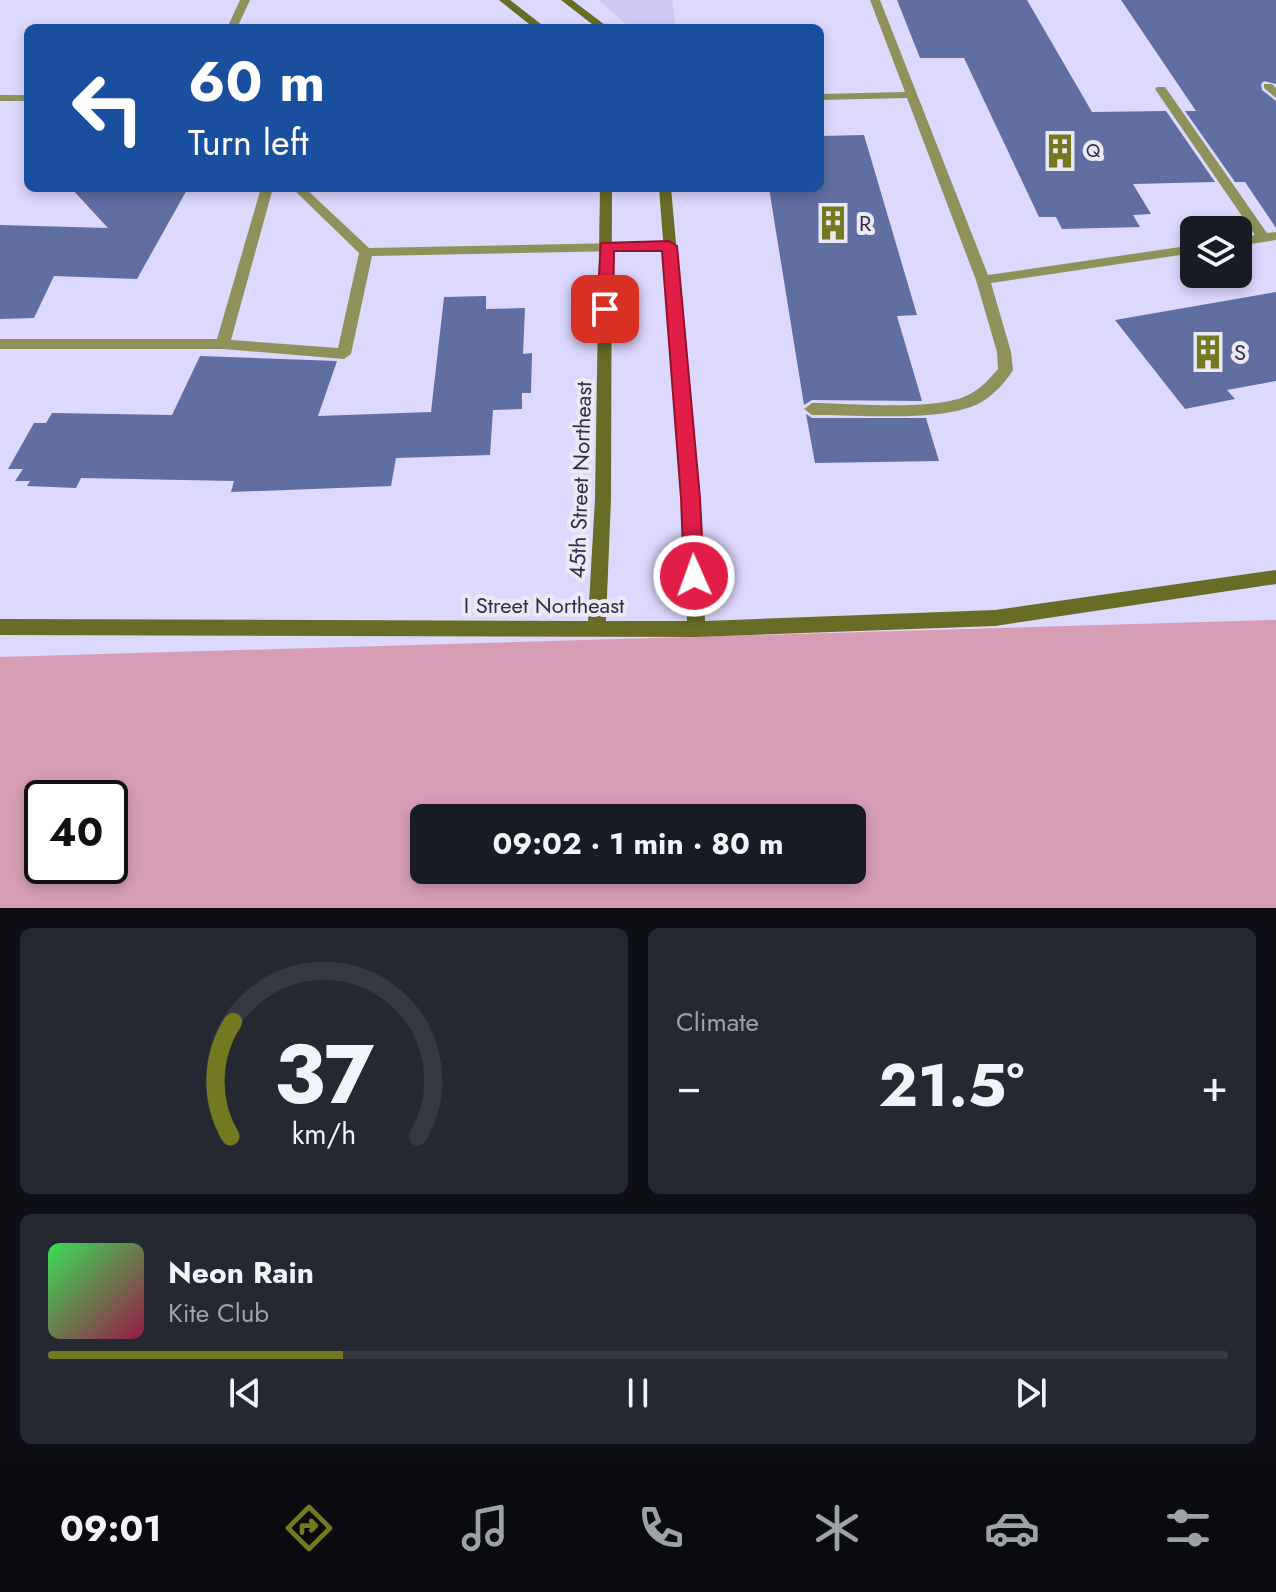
<!DOCTYPE html>
<meta charset="utf-8">
<style>
body{margin:0;font-family:Jost,sans-serif;background:#242831;color:#f1f3f6;height:100vh;display:flex;flex-direction:column;font-size:30px;white-space:nowrap}
*{box-sizing:border-box;margin:0}
p{font-size:26px;color:#9ea1a6}
.icon{flex:none;width:44px;height:44px;fill:none;stroke:currentColor;stroke-width:2;stroke-linecap:round;stroke-linejoin:round}
.map{position:relative;height:908px;overflow:hidden}
.panel{display:flex;flex-direction:column;gap:20px;padding:20px;background:#0d0f14;flex:1}
.panel>*{flex:none}
.banner{position:absolute;left:24px;top:24px;width:800px;height:168px;border-radius:12px;box-shadow:0 4px 12px #0003;background:#1a4fa0;color:#fff;overflow:hidden}
.tools{position:absolute;left:1180px;top:216px;display:grid;gap:16px}
.tools a{display:grid;place-items:center;width:72px;height:72px;border-radius:12px;background:#171b24;box-shadow:0 4px 12px #0003;font-size:40px}
.speed{position:absolute;left:24px;top:780px;display:flex;gap:16px;font-size:40px;font-weight:700;text-align:center}
.speed>*{display:grid;place-content:center;width:104px;height:104px;border-radius:50%;background:#171b24;box-shadow:0 4px 12px #0003;line-height:1}
.speed .limit{border:4px solid #111;border-radius:12px;background:#fff;color:#111}
.pin{position:absolute;display:grid;place-items:center;width:68px;height:68px;color:#fff;margin:-34px;border-radius:16px;box-shadow:0 4px 12px #0006}
.me{position:absolute;width:88px;margin:-44px;rotate:358deg;stroke-linejoin:round;filter:drop-shadow(0 0 6px #0008)}
.turn{display:flex;align-items:center;gap:28px;height:168px;padding:0 32px;font-size:36px}
.turn .icon{width:104px;height:104px;stroke-width:2.5}
.turn b{display:block;font-size:56px;line-height:68px}
.big{font-size:60px;font-weight:700;line-height:1.1}
.panel .widget{flex:1;display:flex;flex-direction:column;justify-content:center;gap:12px;min-width:0;padding:0 28px;border-radius:12px;background:#242831}
.panel .dial{align-items:center;gap:0}
.dial svg{height:208px;overflow:visible;fill:none;stroke:#363941;stroke-width:7;stroke-linecap:round;text-anchor:middle}
.dial text{fill:#f1f3f6;stroke:none}
.song{display:flex;align-items:center;gap:24px}
.cover{width:96px;height:96px;border-radius:12px;background:linear-gradient(135deg,hsl(130 70% 55%),hsl(340 70% 35%))}
.played{height:8px;border-radius:4px;background:linear-gradient(90deg,#747820 25%,#363941 25%)}
.keys{display:flex;justify-content:space-around;direction:ltr}
.heat{display:flex;justify-content:space-between;align-items:center;font-size:44px;direction:ltr}
.panel .tiles{flex:1;display:grid;gap:20px;grid-template-columns:1fr 1fr}
.widget:last-child{grid-column:span 2}
.trip{position:absolute;left:410px;top:804px;width:456px;height:80px;border-radius:12px;background:#171b24;box-shadow:0 4px 12px #0003;font-weight:700;line-height:80px;text-align:center}
.dock{display:flex;height:128px;justify-content:space-around;align-items:center;background:#090b0e;color:#9ea1a6}
.dock .icon{width:56px;height:56px}
.dock .current{color:#747820}
.dock b{font-size:36px;color:#f1f3f6}
.map>svg:first-child{display:block}
.built{fill:#cfc9f1}
.green{fill:#d69db5;fill-rule:evenodd}
.building{fill:#606ea2}
.lines{fill:none;stroke-linecap:round;stroke-linejoin:round}
.lane{fill:#8e925a;fill-rule:evenodd}
.secondary{fill:#696c24;fill-rule:evenodd}
.route{fill:#e11d48;stroke:#92132f;stroke-width:2}
.labels{text-anchor:middle;stroke-width:8;stroke-linejoin:round;paint-order:stroke}
.far-poi-label{font-size:18px;fill:#322e45;stroke:#eae9f5;text-anchor:start}
.poi-label{font-size:22px;fill:#322e45;stroke:#eae9f5;text-anchor:start}
.street-label{font-size:22px;fill:#322e45;stroke:#eae9f5}
</style>
<div class="map">
<svg width="1276" height="908" viewBox="0 0 1276 908">
<rect width="100%" height="100%" fill="#ddd8fd"/>
<!-- built -->
<polygon class="built" points="599,0 672,0 676,28 630,28"/>
<!-- green -->
<path class="green" d="M1276,620V908H0V657ZM42,798H110V866H42ZM424,818H852V870H424Z"/>
<!-- building -->
<g class="building">
<polygon points="897,0 1027,0 1092,112 1166,111 1215,182 1133,184 1151,214 1133,215 1140,227 1062,229 1056,217 1039,217 964,58 920,58"/>
<polygon points="1121,0 1276,0 1276,84 1264,81 1261,84 1262,90 1276,101 1276,228 1245,182 1235,182 1185,111 1196,111"/>
<polygon points="864,135 917,315 897,316 922,401 812,400 804,405 769,188 820,188 820,136"/>
<polygon points="71,188 188,188 137,279 54,276 34,318 0,319 0,225 108,228"/>
<polygon points="1276,292 1276,381 1227,390 1235,399 1185,409 1115,320"/>
<polygon points="486,296 486,309 525,308 523,354 532,353 531,393 522,393 522,409 493,410 490,455 396,458 391,486 231,492 234,481 81,478 76,488 27,486 30,481 15,481 23,469 8,469 34,423 46,423 52,413 172,415 200,356 337,361 318,416 431,412 444,297"/>
<polygon points="806,414 812,418 926,418 939,461 815,463"/>
</g>
<g class="lines">
<!-- lane -->
<g class="lane">
<polygon points="240,0 250,0 237,28 227,28"/>
<path d="M870,0H880L988,275L1194,245V253L991,283L1011,352L1013,370C1005,383 992,397 978,404C937,423 858,414 812,415L804,409L812,403C850,403 939,412 970,394C982,388 990,378 998,369L997,352L976,280L907,98L820,100V94L905,92Z"/>
<polygon points="1264,84 1272,84 1276,88 1276,98 1264,88"/>
<polygon points="1157,87 1165,87 1267,233 1276,232 1276,240 1238,246 1238,238 1255,235 1155,89"/>
<rect x="0" y="95" width="28" height="6"/>
<polygon points="261,188 273,188 231,340 338,348 359,253 292,188 305,188 369,248 669,242 676,246 669,250 372,256 351,354 344,359 223,349 0,349 0,339 217,339"/>
</g>
<!-- secondary -->
<g class="secondary">
<polygon points="499,0 510,0 546,28 534,28"/>
<polygon points="561,0 572,0 609,28 597,28"/>
<polygon points="600,188 612,188 611,499 606,621 687,621 683,498 659,188 671,188 699,498 705,621 995,610 1276,570 1276,584 995,626 696,637 0,635 0,619 588,621 595,499"/>
</g>
</g>
<!-- route -->
<polygon class="route" points="669,241 677,246 700,498 704,576 701,582 694,585 687,582 684,576 681,498 662,251 614,251 613,309 605,315 597,309 601,243"/>
<!-- icons -->
<defs>
<g id="building-bare" transform="scale(2.76)"><path d="M-4-6H4V6H1V3H-1V6H-4ZM-2.5-4.3h1.7v1.8h-1.7ZM.8-4.3h1.7v1.8H.8ZM-2.5-1h1.7V.8h-1.7ZM.8-1h1.7V.8H.8Z" fill="#747820" stroke="#eae9f5" stroke-width="2.5" paint-order="stroke"/></g>
</defs>
<g fill-rule="evenodd">
<use href="#building-bare" x="1060" y="151"/>
<use href="#building-bare" x="833" y="223"/>
<use href="#building-bare" x="1208" y="352"/>
</g>
<g class="labels">
<!-- far-poi labels -->
<g class="far-poi-label">
<text x="1086" y="157">Q</text>
</g>
<!-- poi labels -->
<g class="poi-label">
<text x="859" y="231">R</text>
<text x="1234" y="360">S</text>
</g>
<!-- street labels -->
<g class="street-label">
<text transform="translate(580 480) rotate(-88)" y="8">45th Street Northeast</text>
<text x="544" y="613">I Street Northeast</text>
</g>
</g>
</svg>
<div class="tools">
<a><svg class="icon" aria-label="layers" viewBox="0 0 24 24"><path d="M12 4l9 5-9 5-9-5zM3 14l9 5 9-5"/></svg></a>
</div>
<div class="speed"><div class="limit">40</div></div>
<div class="pin" style="left:605px;top:309px;background:#d93025"><svg class="icon" aria-label="arrive" viewBox="0 0 24 24"><path d="M6 21V4h12l-3 4 3 4H6"/></svg></div>
<svg class="me" style="left:694px;top:576px" viewBox="-20 -20 40 40"><circle r="17" fill="#e11d48" stroke="#fff" stroke-width="3"/><path d="M0-11L8 9 0 5-8 9z" fill="#fff"/></svg>
<div class="trip">09:02 · 1 min · 80 m</div>
<div class="banner">
<div class="turn"><svg class="icon" aria-label="left" viewBox="0 0 24 24"><path d="M17 20v-9H6M10 6l-5 5 5 5"/></svg><div><b>60 m</b>Turn left</div></div>
</div>
</div>
<section class="panel">
<div class="tiles">
<div class="widget dial"><svg viewBox="0 0 100 80">
<path d="M14 69A42 42 0 1 1 86 69"/>
<path d="M14 69A42 42 0 0 1 15 25" stroke="#747820"/>
<text x="50" y="56" font-size="32" font-weight="700">37</text>
<text x="50" y="72" font-size="11">km/h</text>
</svg></div>
<div class="widget"><p>Climate</p>
<div class="heat"><a>−</a><b class="big">21.5°</b><a>+</a></div>
</div>
<div class="widget">
<div class="song"><i class="cover"></i><div><b>Neon Rain</b><p>Kite Club</p></div></div>
<div class="played"></div>
<div class="keys"><svg class="icon" aria-label="previous" viewBox="0 0 24 24"><path d="M18 5L8 12l10 7zM5 5v14"/></svg><svg class="icon" aria-label="pause" viewBox="0 0 24 24"><path d="M8 5v14M16 5v14"/></svg><svg class="icon" aria-label="next" viewBox="0 0 24 24"><path d="M6 5l10 7-10 7zM19 5v14"/></svg></div>
</div>
</div>
</section>
<nav class="dock">
<b>09:01</b>
<svg class="icon current" aria-label="directions" viewBox="0 0 24 24"><path d="M12 3l9 9-9 9-9-9zM9 14v-3h6M13 9l2 2-2 2"/></svg>
<svg class="icon" aria-label="music" viewBox="0 0 24 24"><path d="M9 18V5l10-2v13"/><circle cx="6" cy="18" r="3"/><circle cx="16" cy="16" r="3"/></svg>
<svg class="icon" aria-label="phone" viewBox="0 0 24 24"><path d="M5 4h4l2 5-3 2q2 4 5 5l2-3 5 2v4C11 20 4 13 5 4z"/></svg>
<svg class="icon" aria-label="climate" viewBox="0 0 24 24"><path d="M12 3v18M4 7l16 10M4 17L20 7"/></svg>
<svg class="icon" aria-label="car" viewBox="0 0 24 24"><path d="M5 17H2v-5l4-1 3-4h7l3 4 3 1v5h-3M9 17h6M6 11h13"/><circle cx="7" cy="17" r="2"/><circle cx="17" cy="17" r="2"/></svg>
<svg class="icon" aria-label="filters" viewBox="0 0 24 24"><path d="M4 7h16M4 17h16"/><circle cx="9" cy="7" r="2"/><circle cx="15" cy="17" r="2"/></svg>
</nav>
